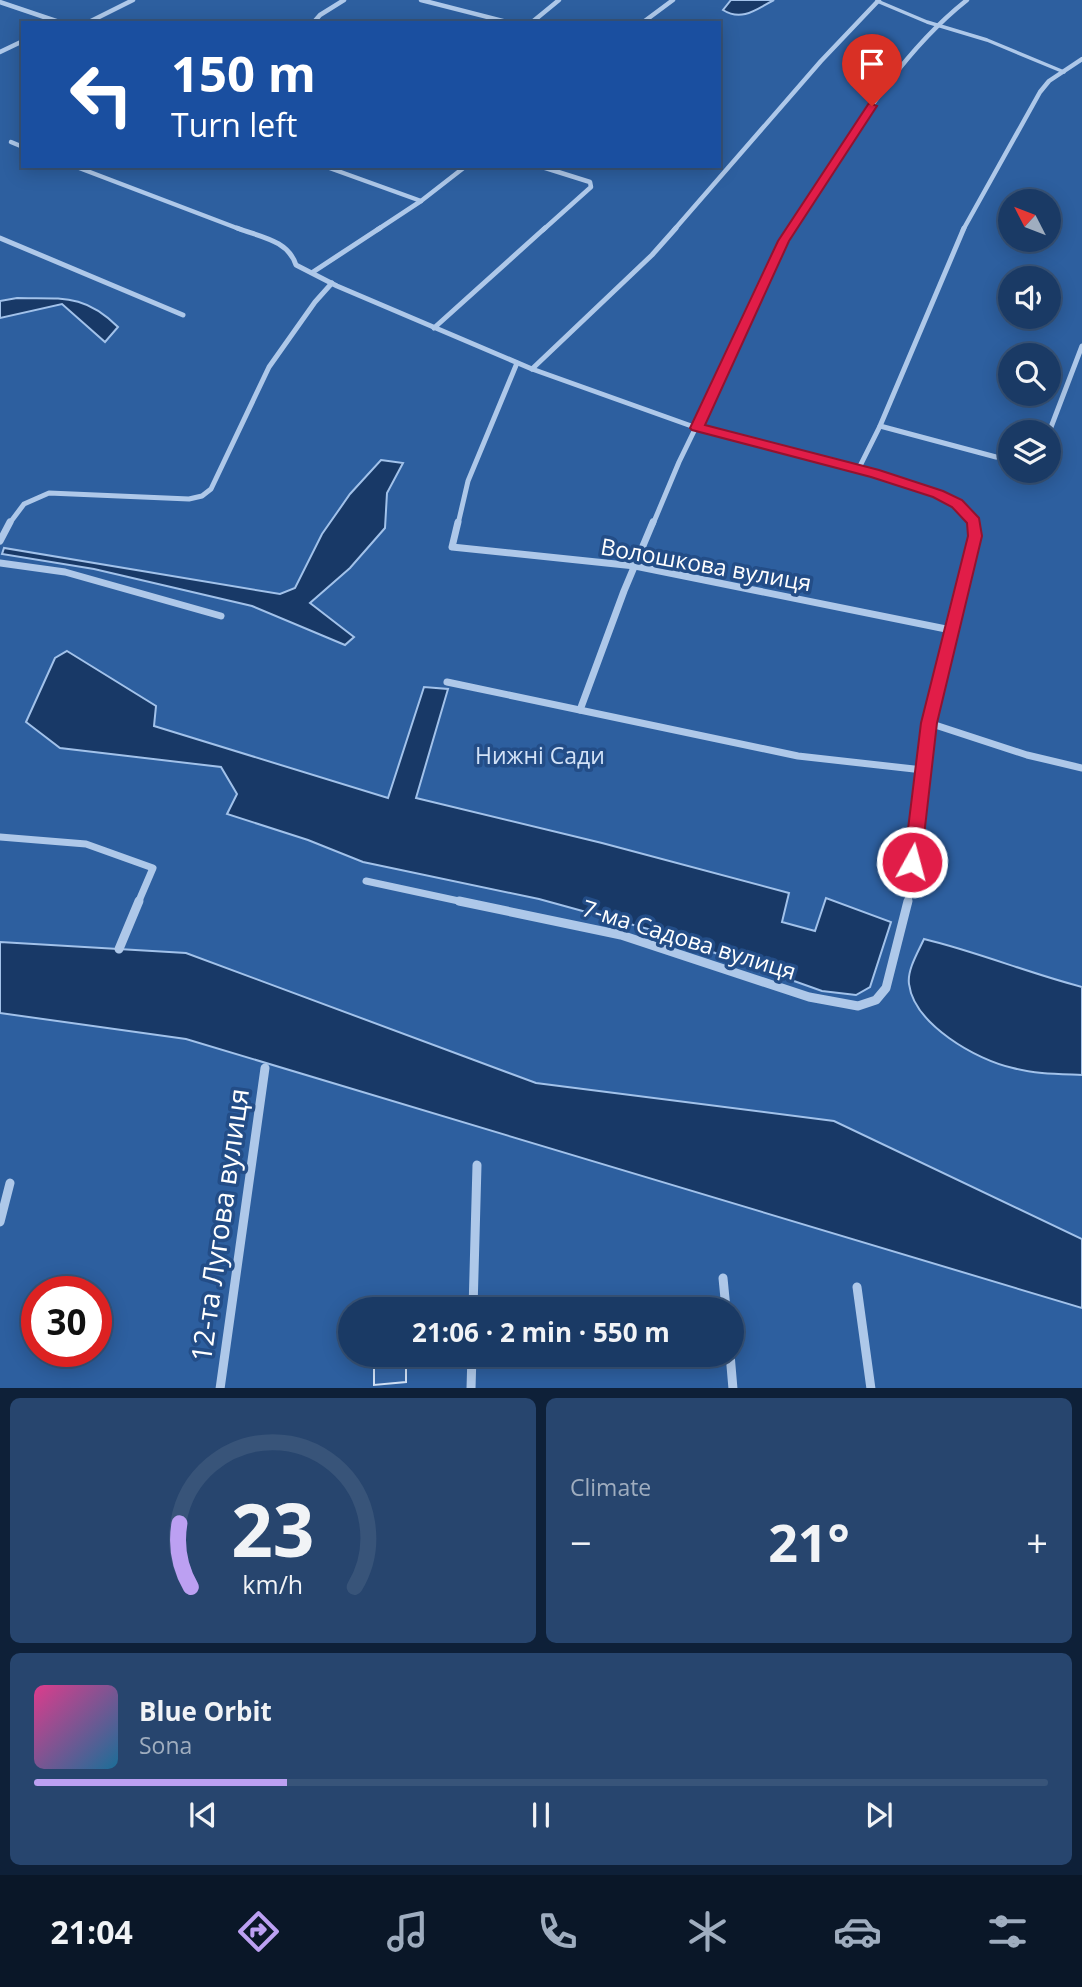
<!DOCTYPE html>
<meta charset="utf-8">
<style>
body{margin:0;font-family:"Open Sans",sans-serif;background:#27456e;color:#f1f3f6;height:100vh;display:flex;flex-direction:column;font-size:26px;white-space:nowrap}
*{box-sizing:border-box;margin:0}
p{font-size:23px;color:#9fadbf}
.icon{flex:none;width:38px;height:38px;fill:none;stroke:currentColor;stroke-width:2;stroke-linecap:round;stroke-linejoin:round}
.map{position:relative;height:1388px;overflow:hidden}
.panel{display:flex;flex-direction:column;gap:10px;padding:10px;background:#0e2038;flex:1}
.panel>*{flex:none}
.hud{position:absolute;left:21px;top:21px;width:700px;height:147px;border-radius:0px;box-shadow:0 4px 18px #0003,0 0 0 2px #385479;background:#1a4fa0;color:#fff;overflow:hidden}
.needle{width:46px;rotate:312deg}
.buttons{position:absolute;left:998px;top:189px;display:grid;gap:14px}
.buttons a{display:grid;place-items:center;width:63px;height:63px;border-radius:50%;background:#1a3a65;box-shadow:0 4px 18px #0003,0 0 0 2px #385479;font-size:35px}
.speed{position:absolute;left:21px;top:1276px;display:flex;gap:14px;font-size:35px;font-weight:700;text-align:center}
.speed>*{display:grid;place-content:center;width:91px;height:91px;border-radius:50%;background:#1a3a65;box-shadow:0 4px 18px #0003,0 0 0 2px #385479;line-height:1}
.speed .limit{border:10px solid #d22;background:#fff;color:#111}
.pin{position:absolute;display:grid;place-items:center;width:60px;height:60px;color:#fff;margin:-72px -30px;border-radius:50% 50% 50% 0;rotate:-45deg;box-shadow:0 0 7px #0007}
.pin .icon{rotate:45deg}
.me{position:absolute;width:77px;margin:-38px;rotate:7deg;stroke-linejoin:round;filter:drop-shadow(0 0 5px #0008)}
.turn{display:flex;align-items:center;gap:24px;height:147px;padding:0 35px;font-size:32px}
.turn .icon{width:91px;height:91px;stroke-width:2.5}
.turn b{display:block;font-size:49px;line-height:60px}
.big{font-size:52px;font-weight:700;line-height:1.1}
.panel .card{flex:1;display:flex;flex-direction:column;justify-content:center;gap:10px;min-width:0;padding:0 24px;border-radius:10px;background:#27456e}
.panel .dial{align-items:center;gap:0}
.dial svg{height:182px;overflow:visible;fill:none;stroke:#385479;stroke-width:7;stroke-linecap:round;text-anchor:middle}
.dial text{fill:#f1f3f6;stroke:none}
.song{display:flex;align-items:center;gap:21px}
.cover{width:84px;height:84px;border-radius:10px;background:linear-gradient(135deg,hsl(330 70% 55%),hsl(200 70% 35%))}
.played{height:7px;border-radius:4px;background:linear-gradient(90deg,#bca0f2 25%,#385479 25%)}
.keys{display:flex;justify-content:space-around;direction:ltr}
.heat{display:flex;justify-content:space-between;align-items:center;font-size:38px;direction:ltr}
.panel .tiles{flex:1;display:grid;gap:10px;grid-template-columns:1fr 1fr}
.card:last-child{grid-column:span 2}
.trip{position:absolute;left:338px;top:1297px;width:406px;height:70px;border-radius:35px;background:#1a3a65;box-shadow:0 4px 18px #0003,0 0 0 2px #385479;font-weight:700;line-height:70px;text-align:center}
.tabs{display:flex;height:112px;justify-content:space-around;align-items:center;background:#0a1728;color:#9fadbf}
.tabs .icon{width:49px;height:49px}
.tabs .current{color:#bca0f2}
.tabs b{font-size:32px;color:#f1f3f6}
.map>svg:first-child{display:block}
.green{fill:#2d5f9f;fill-rule:evenodd}
.water{fill:#183967;stroke:#a2c2ea;stroke-width:2}
.building{fill:#3364a4;stroke:#d2e2f7;stroke-width:2}
.lines{fill:none;stroke-linecap:round;stroke-linejoin:round}
.lane{stroke:#aec8e9;stroke-width:3.5}
.street-far3{stroke:#aec8e9;stroke-width:4.5}
.street-far2{stroke:#aec8e9;stroke-width:5}
.street-far1{stroke:#aec8e9;stroke-width:7}
.street{stroke:#aec8e9;stroke-width:9}
.route{fill:#e11d48;stroke:#92132f;stroke-width:2}
.labels{text-anchor:middle;stroke-width:7;stroke-linejoin:round;paint-order:stroke}
.street-label{font-size:23px;fill:#fff;stroke:#234d87}
.park-label{font-size:23px;fill:#d2e2f7;stroke:#234d87}
.near-street-label{font-size:28px;fill:#fff;stroke:#234d87}
</style>
<div class="map">
<svg width="1082" height="1389" viewBox="0 0 1082 1389">
<rect width="100%" height="100%" fill="#234d87"/>
<!-- green -->
<path class="green" d="M0,0H1082V1388L0,1389ZM23,23H719V166H23ZM1010,201H1048V240H1010ZM1010,278H1048V317H1010ZM1010,355H1048V394H1010ZM1010,432H1048V471H1010ZM37,1292H96V1351H37ZM350,1309H732V1354H350Z"/>
<!-- water -->
<g class="water">
<path d="M731,0H774C757,9 742,22 723,10Z"/>
<path d="M17,298C61,299 84,293 118,327L105,342L62,304L0,318V301Z"/>
<polygon points="381,460 403,463 387,493 385,528 350,568 310,603 354,637 345,645 252,606 94,569 2,554 4,548 280,594 295,588 322,534 350,494"/>
<polygon points="67,651 156,706 154,726 388,798 424,687 448,689 416,798 602,843 789,893 782,922 815,931 826,898 891,922 870,987 856,995 822,991 648,929 539,899 363,862 308,840 227,814 237,794 221,767 60,748 26,722 55,658"/>
<path d="M924,939C978,952 1028,973 1082,987V1075C1059,1074 1035,1074 1013,1068C976,1060 914,1024 909,984C907,970 918,952 924,939Z"/>
<polygon points="0,942 186,953 536,1083 834,1121 1082,1239 1082,1308 186,1039 0,1013"/>
</g>
<!-- building -->
<polygon class="building" points="374,1354 406,1354 406,1382 374,1385"/>
<g class="lines">
<!-- lane -->
<polyline class="lane" points="877,1 927,22 987,40 1064,72"/>
<!-- street-far3 -->
<g class="street-far3">
<polyline points="421,0 511,23"/>
<polyline points="0,2 62,23"/>
<polyline points="87,23 133,0"/>
<polyline points="313,23 320,15 344,0"/>
<polyline points="531,23 559,0"/>
<polyline points="642,23 673,0"/>
<polyline points="0,52 23,41"/>
<polyline points="11,142 23,147"/>
<polyline points="74,166 242,230"/>
<polyline points="324,166 421,201"/>
<polyline points="539,166 590,182 591,187 543,230"/>
<polyline points="377,230 421,201 466,166"/>
<polyline points="674,230 821,61 879,0"/>
<path d="M791,230C844,150 891,60 967,0"/>
<polyline points="963,230 1040,92 1049,81 1082,59"/>
</g>
<!-- street-far2 -->
<g class="street-far2">
<path d="M237,228C260,237 288,240 296,265L337,286L532,369L697,428L874,473L938,494L957,504L974,524"/>
<polyline points="0,238 183,315"/>
<polyline points="313,272 380,228"/>
<polyline points="434,328 545,228"/>
<polyline points="532,369 652,255 676,228"/>
<polyline points="880,426 996,457 1010,457"/>
<polyline points="1048,435 1082,346"/>
<polyline points="858,470 880,426 964,228"/>
<polyline points="9,524 24,504 49,493 189,499 202,496 211,489 269,367 315,302 332,283"/>
<polyline points="458,524 468,481 517,363"/>
<polyline points="653,524 679,462 793,228"/>
</g>
<!-- street-far1 -->
<g class="street-far1">
<polyline points="458,522 452,547 635,566 951,630"/>
<polyline points="0,541 10,522"/>
<polyline points="0,563 65,572 221,616"/>
<polyline points="447,682 798,756 923,770"/>
<polyline points="580,710 624,591 653,522"/>
<polyline points="929,723 1027,755 1082,768"/>
<polyline points="0,837 86,844 153,868 138,903"/>
<polyline points="366,881 468,903"/>
<polyline points="908,903 929,723 975,535 974,522"/>
</g>
<!-- street -->
<g class="street">
<polyline points="459,901 621,935 809,997 858,1006 876,1000 886,988 908,901"/>
<polyline points="119,949 139,901"/>
<polyline points="0,1222 10,1183"/>
<polyline points="723,1278 726,1309"/>
<polyline points="857,1287 871,1389"/>
<polyline points="473,1309 477,1165"/>
<polyline points="730,1354 733,1389"/>
<polyline points="220,1389 265,1068"/>
<polyline points="471,1389 472,1354"/>
</g>
</g>
<!-- route -->
<polygon class="route" points="869,103 877,106 789,241 705,425 879,470 943,491 962,500 979,518 982,536 937,723 921,862 919,868 912,870 906,868 904,862 921,723 968,536 967,523 952,507 933,497 871,477 692,430 690,428 778,241"/>
<g class="labels">
<!-- street labels -->
<g class="street-label">
<text transform="translate(706 565) rotate(10)" y="8">Волошкова вулиця</text>
<text transform="translate(689 940) rotate(17)" y="8">7-ма Садова вулиця</text>
</g>
<!-- park labels -->
<g class="park-label">
<text x="540" y="764">Нижні Сади</text>
</g>
<!-- near-street labels -->
<g class="near-street-label">
<text transform="translate(220 1225) rotate(-82)" y="10">12-та Лугова вулиця</text>
</g>
</g>
</svg>
<div class="buttons">
<a><svg class="needle" viewBox="-14 -14 28 28"><path d="M0-13l5 13h-10z" fill="#e53935"/><path d="M0 13l5-13h-10z" fill="#9fadbf"/></svg></a>
<a><svg class="icon" aria-label="sound" viewBox="0 0 24 24"><path d="M4 9h4l5-4v14l-5-4H4zM17 9q2 3 0 6"/></svg></a>
<a><svg class="icon" aria-label="search" viewBox="0 0 24 24"><circle cx="10" cy="10" r="6"/><path d="M15 15l6 6"/></svg></a>
<a><svg class="icon" aria-label="layers" viewBox="0 0 24 24"><path d="M12 4l9 5-9 5-9-5zM3 14l9 5 9-5"/></svg></a>
</div>
<div class="speed"><div class="limit">30</div></div>
<div class="pin" style="left:872px;top:106px;background:#d93025"><svg class="icon" aria-label="arrive" viewBox="0 0 24 24"><path d="M6 21V4h12l-3 4 3 4H6"/></svg></div>
<svg class="me" style="left:912px;top:862px" viewBox="-20 -20 40 40"><circle r="17" fill="#e11d48" stroke="#fff" stroke-width="3"/><path d="M0-11L8 9 0 5-8 9z" fill="#fff"/></svg>
<div class="trip">21:06 · 2 min · 550 m</div>
<div class="hud">
<div class="turn"><svg class="icon" aria-label="left" viewBox="0 0 24 24"><path d="M17 20v-9H6M10 6l-5 5 5 5"/></svg><div><b>150 m</b>Turn left</div></div>
</div>
</div>
<section class="panel">
<div class="tiles">
<div class="card dial"><svg viewBox="0 0 100 80">
<path d="M14 69A42 42 0 1 1 86 69"/>
<path d="M14 69A42 42 0 0 1 9 41" stroke="#bca0f2"/>
<text x="50" y="56" font-size="32" font-weight="700">23</text>
<text x="50" y="72" font-size="11">km/h</text>
</svg></div>
<div class="card"><p>Climate</p>
<div class="heat"><a>−</a><b class="big">21°</b><a>+</a></div>
</div>
<div class="card">
<div class="song"><i class="cover"></i><div><b>Blue Orbit</b><p>Sona</p></div></div>
<div class="played"></div>
<div class="keys"><svg class="icon" aria-label="previous" viewBox="0 0 24 24"><path d="M18 5L8 12l10 7zM5 5v14"/></svg><svg class="icon" aria-label="pause" viewBox="0 0 24 24"><path d="M8 5v14M16 5v14"/></svg><svg class="icon" aria-label="next" viewBox="0 0 24 24"><path d="M6 5l10 7-10 7zM19 5v14"/></svg></div>
</div>
</div>
</section>
<nav class="tabs">
<b>21:04</b>
<svg class="icon current" aria-label="directions" viewBox="0 0 24 24"><path d="M12 3l9 9-9 9-9-9zM9 14v-3h6M13 9l2 2-2 2"/></svg>
<svg class="icon" aria-label="music" viewBox="0 0 24 24"><path d="M9 18V5l10-2v13"/><circle cx="6" cy="18" r="3"/><circle cx="16" cy="16" r="3"/></svg>
<svg class="icon" aria-label="phone" viewBox="0 0 24 24"><path d="M5 4h4l2 5-3 2q2 4 5 5l2-3 5 2v4C11 20 4 13 5 4z"/></svg>
<svg class="icon" aria-label="climate" viewBox="0 0 24 24"><path d="M12 3v18M4 7l16 10M4 17L20 7"/></svg>
<svg class="icon" aria-label="car" viewBox="0 0 24 24"><path d="M5 17H2v-5l4-1 3-4h7l3 4 3 1v5h-3M9 17h6M6 11h13"/><circle cx="7" cy="17" r="2"/><circle cx="17" cy="17" r="2"/></svg>
<svg class="icon" aria-label="filters" viewBox="0 0 24 24"><path d="M4 7h16M4 17h16"/><circle cx="9" cy="7" r="2"/><circle cx="15" cy="17" r="2"/></svg>
</nav>
